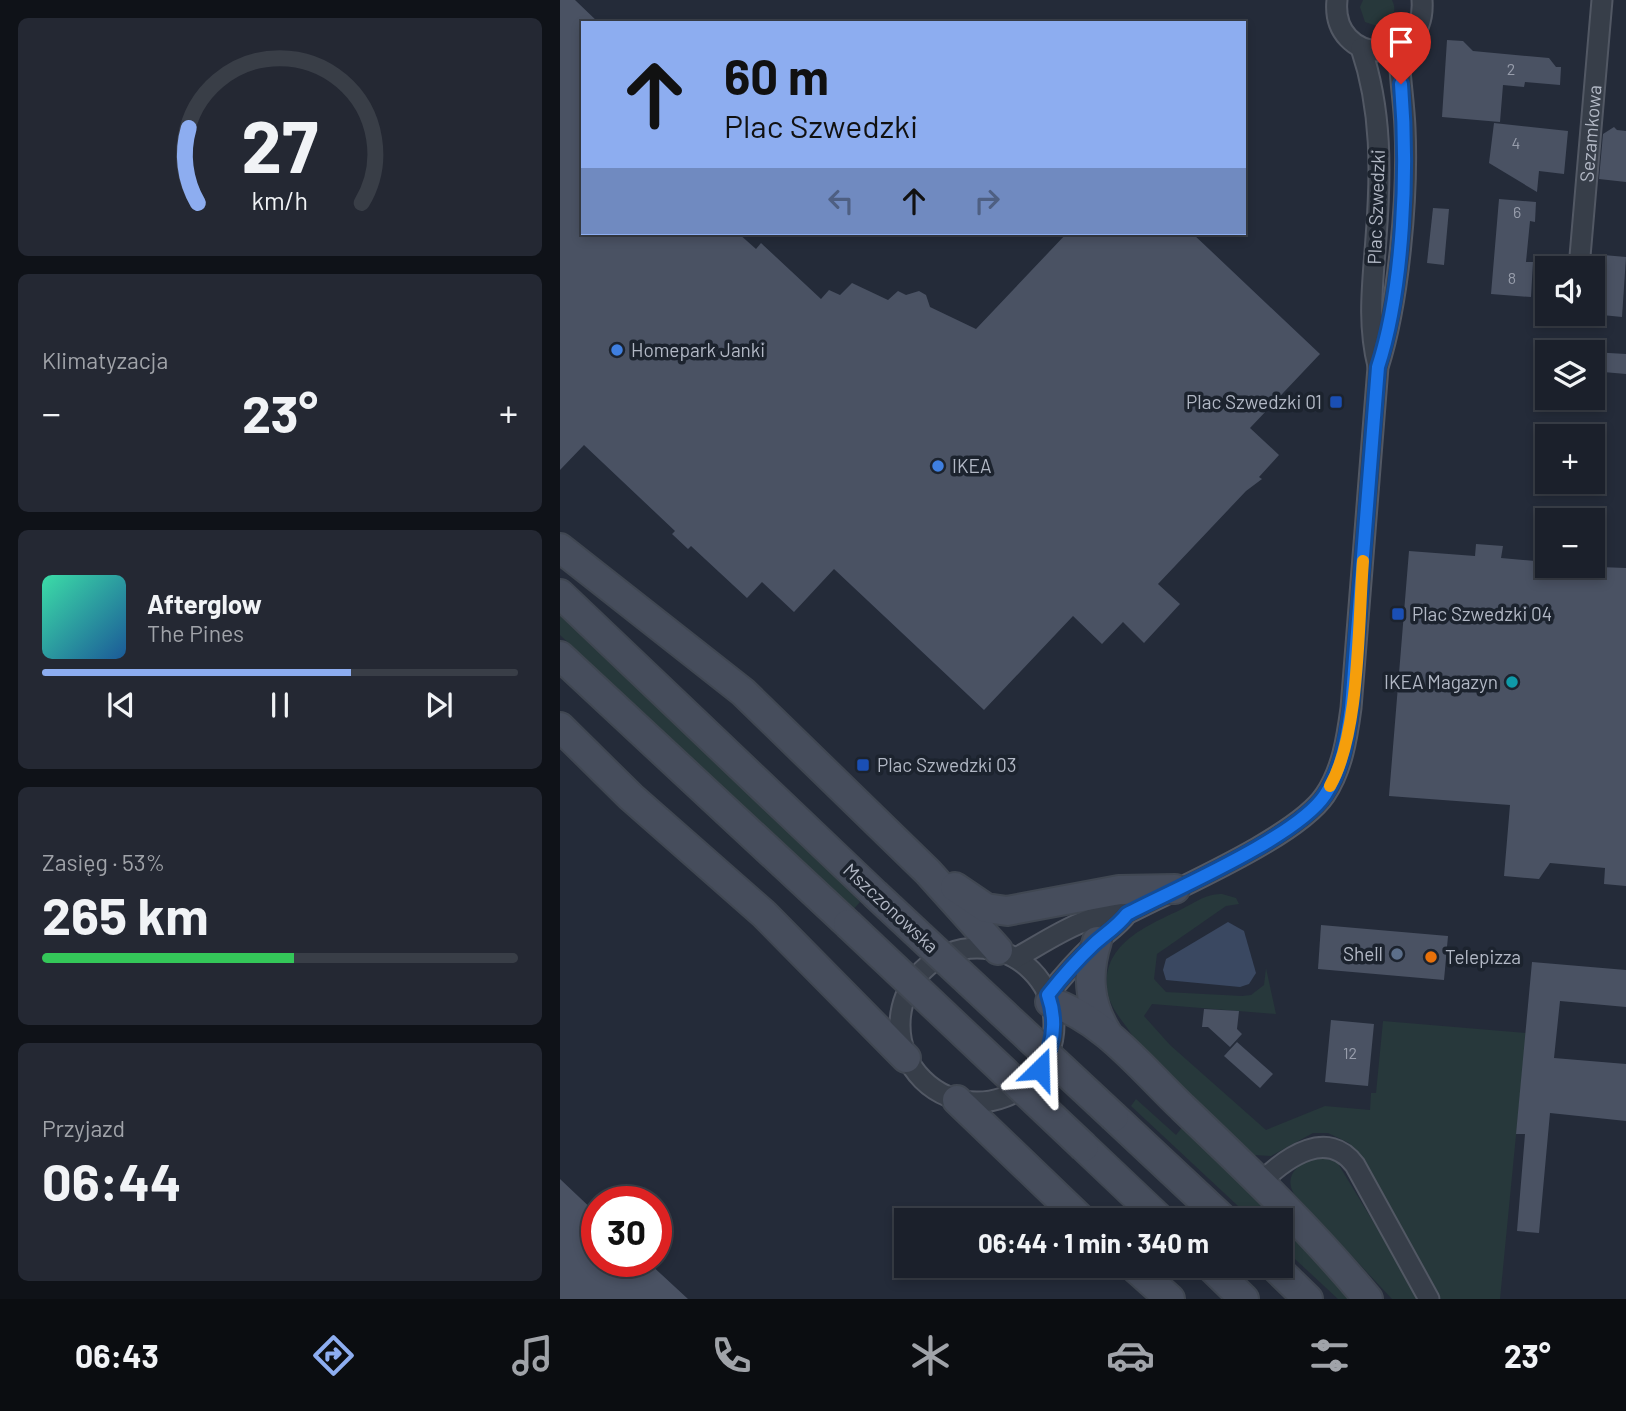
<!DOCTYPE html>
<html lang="pl">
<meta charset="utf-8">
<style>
body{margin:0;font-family:Barlow,sans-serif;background:#242833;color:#f1f3f6;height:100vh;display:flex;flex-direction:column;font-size:26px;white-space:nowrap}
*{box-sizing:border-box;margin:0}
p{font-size:23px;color:#a0a3a9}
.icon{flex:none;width:38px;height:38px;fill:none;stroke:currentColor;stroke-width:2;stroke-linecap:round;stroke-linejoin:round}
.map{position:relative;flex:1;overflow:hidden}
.details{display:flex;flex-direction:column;gap:18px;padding:18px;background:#0f1218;width:560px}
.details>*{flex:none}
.banner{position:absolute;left:21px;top:21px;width:665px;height:214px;border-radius:0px;box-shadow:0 4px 10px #0003,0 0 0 2px #393e47;background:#8dadf0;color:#111;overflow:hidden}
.fabs{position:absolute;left:975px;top:256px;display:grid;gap:14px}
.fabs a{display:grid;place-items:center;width:70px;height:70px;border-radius:0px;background:#1b202b;box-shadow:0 4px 10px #0003,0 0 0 2px #393e47;font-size:35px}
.speed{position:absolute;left:21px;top:1186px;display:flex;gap:14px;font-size:35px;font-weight:700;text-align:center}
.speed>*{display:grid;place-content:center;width:91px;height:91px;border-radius:50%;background:#1b202b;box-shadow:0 4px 10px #0003,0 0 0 2px #393e47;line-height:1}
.speed .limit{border:10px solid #d22;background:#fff;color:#111}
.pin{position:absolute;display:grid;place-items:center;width:60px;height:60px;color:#fff;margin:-72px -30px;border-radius:50% 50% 50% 0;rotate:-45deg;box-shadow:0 0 7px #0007}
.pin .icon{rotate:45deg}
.me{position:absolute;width:77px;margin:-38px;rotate:22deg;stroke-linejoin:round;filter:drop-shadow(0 0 5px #0008)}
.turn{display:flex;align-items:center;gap:24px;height:147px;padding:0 28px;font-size:32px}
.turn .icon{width:91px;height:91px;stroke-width:2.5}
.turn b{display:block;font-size:49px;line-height:60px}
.lanes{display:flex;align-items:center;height:66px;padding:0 28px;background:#0003;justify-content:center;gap:35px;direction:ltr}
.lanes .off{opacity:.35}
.big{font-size:52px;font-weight:700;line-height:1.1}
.details .tile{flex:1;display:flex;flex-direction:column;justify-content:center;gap:10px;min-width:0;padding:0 24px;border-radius:10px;background:#242833}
.details .dial{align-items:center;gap:0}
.dial svg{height:182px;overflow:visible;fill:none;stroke:#393e47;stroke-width:7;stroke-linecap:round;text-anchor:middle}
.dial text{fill:#f1f3f6;stroke:none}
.song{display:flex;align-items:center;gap:21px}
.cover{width:84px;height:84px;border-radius:10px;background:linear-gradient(135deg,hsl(160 70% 55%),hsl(210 70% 35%))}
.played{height:7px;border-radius:4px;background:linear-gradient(90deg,#8dadf0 65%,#393e47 65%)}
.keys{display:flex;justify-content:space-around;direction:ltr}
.heat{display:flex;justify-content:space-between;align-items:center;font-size:38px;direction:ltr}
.charge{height:10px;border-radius:5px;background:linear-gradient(90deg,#34c759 53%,#393e47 0)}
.trip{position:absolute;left:334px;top:1208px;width:399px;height:70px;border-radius:0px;background:#1b202b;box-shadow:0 4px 10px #0003,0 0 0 2px #393e47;font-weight:700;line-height:70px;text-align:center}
.menu{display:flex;height:112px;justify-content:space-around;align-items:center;background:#0b0d11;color:#a0a3a9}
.menu .icon{width:49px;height:49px}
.menu .on{color:#8dadf0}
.menu b{font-size:32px;color:#f1f3f6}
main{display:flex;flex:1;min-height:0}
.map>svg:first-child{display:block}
.green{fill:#27383b}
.water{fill:#3a4861}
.building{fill:#4a5263}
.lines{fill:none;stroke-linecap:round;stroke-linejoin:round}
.street-casing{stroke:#525864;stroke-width:23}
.secondary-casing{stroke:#404752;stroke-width:32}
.street{stroke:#373e49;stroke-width:19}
.secondary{stroke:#464d5c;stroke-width:28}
.secondary-bridge-casing{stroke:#404752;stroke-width:32;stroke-linecap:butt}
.secondary-bridge{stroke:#464d5c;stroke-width:28}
.route-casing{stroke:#114b97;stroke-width:18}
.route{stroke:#1a73e8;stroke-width:12}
.slow{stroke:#f59e0b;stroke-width:12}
.shop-dot{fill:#3f7fe0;stroke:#1c232e;stroke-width:2.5}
.transit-dot{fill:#1a4fb4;stroke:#1c232e;stroke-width:2.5}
.culture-dot{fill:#0f9aa8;stroke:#1c232e;stroke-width:2.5}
.service-dot{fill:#5c6f8a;stroke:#1c232e;stroke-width:2.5}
.food-dot{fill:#e8710a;stroke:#1c232e;stroke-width:2.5}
.labels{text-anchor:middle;stroke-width:7;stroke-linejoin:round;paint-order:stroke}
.number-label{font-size:16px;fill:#989eac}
.street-label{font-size:19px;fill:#b2b8c5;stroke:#1c232e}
.poi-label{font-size:19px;fill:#b2b8c5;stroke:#1c232e;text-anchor:start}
</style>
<main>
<section class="details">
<div class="tile dial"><svg viewBox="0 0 100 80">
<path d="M14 69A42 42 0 1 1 86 69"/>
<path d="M14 69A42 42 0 0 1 10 36" stroke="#8dadf0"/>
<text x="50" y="56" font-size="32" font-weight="700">27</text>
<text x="50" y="72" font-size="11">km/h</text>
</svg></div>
<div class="tile"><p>Klimatyzacja</p>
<div class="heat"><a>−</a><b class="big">23°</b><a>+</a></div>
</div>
<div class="tile">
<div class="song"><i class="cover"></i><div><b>Afterglow</b><p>The Pines</p></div></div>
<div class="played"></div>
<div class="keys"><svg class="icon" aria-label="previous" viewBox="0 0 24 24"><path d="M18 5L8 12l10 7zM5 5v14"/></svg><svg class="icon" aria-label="pause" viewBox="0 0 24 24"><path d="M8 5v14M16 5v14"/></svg><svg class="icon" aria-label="next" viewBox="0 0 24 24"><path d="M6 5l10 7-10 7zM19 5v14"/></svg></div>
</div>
<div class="tile"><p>Zasięg · 53%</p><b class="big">265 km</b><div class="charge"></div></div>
<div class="tile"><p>Przyjazd</p><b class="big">06:44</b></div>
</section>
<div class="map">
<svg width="1066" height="1299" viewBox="0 0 1066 1299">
<rect width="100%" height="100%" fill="#242b39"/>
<!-- green -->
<g class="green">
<path d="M803,0H832C838,12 832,22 820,27L805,22L800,7Z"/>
<polygon points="0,614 243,843 300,902 292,911 0,635"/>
<path d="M662,894L676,898L679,904L666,906L597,954L594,979L606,992L682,996L691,995L704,985L706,968L716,1014L592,1004L584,1016L610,1045L706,1130L765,1106L810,1110L811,1093H816L823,1021L966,1033L940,1299H881L808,1168L789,1143L768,1133H753L711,1156L694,1155L579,1050C572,1027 550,1014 547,989C542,943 589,925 622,909C635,902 648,893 662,894Z"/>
<polygon points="576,1099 616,1135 624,1125 778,1274 799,1299 778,1299 721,1246 721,1220 693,1220 571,1106"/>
<path d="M755,1156L777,1162L860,1299H832L734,1194C723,1175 739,1164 755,1156Z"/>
</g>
<!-- water -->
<polygon class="water" points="668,922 684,931 696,973 689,984 680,987 606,980 603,970 606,959"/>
<!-- building -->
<g class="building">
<polygon points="0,0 15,0 39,23 23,23 23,233 178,233 196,249 201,243 261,299 269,290 280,295 292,283 328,300 338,291 346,295 359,291 366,295 370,307 416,329 507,233 632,233 760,354 690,428 719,455 699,477 702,479 686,491 598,584 620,604 584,643 563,622 542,644 513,616 424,710 274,569 234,612 202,582 187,598 131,546 128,549 112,534 115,531 24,445 0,470"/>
<polygon points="887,40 903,41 913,51 989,58 996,67 1001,67 1000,85 965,82 964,87 943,85 940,122 882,117"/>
<polygon points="934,123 1008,131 1004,174 979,171 977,192 929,163"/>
<polygon points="1054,127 1057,130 1066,131 1066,182 1039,179 1043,134"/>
<polygon points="939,199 976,202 975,222 970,221 966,262 973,262 971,297 931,294"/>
<polygon points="873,208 889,209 884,265 867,263"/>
<polygon points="1032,254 1066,257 1062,317 1032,314"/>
<polygon points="1032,352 1066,354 1066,374 1032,371"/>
<polygon points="916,544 943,546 941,558 987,562 987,565 1066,568 1066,886 1044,884 1045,868 990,863 979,879 944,876 950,805 829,796 849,551 915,556"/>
<polygon points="761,925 888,936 884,980 758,969"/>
<polygon points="972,962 1066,970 1066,1007 1000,1001 994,1058 1066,1064 1066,1121 990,1113 979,1233 957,1231 965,1134 956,1134"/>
<polygon points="644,1009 679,1011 677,1029 682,1034 670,1047 648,1027 642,1027"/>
<polygon points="771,1020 814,1024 808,1086 765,1082"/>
<polygon points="677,1042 713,1074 700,1088 664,1056"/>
<polygon points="0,1179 37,1214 37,1262 88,1262 128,1299 0,1299"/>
</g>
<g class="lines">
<!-- street casing -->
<g class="street-casing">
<g id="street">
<path d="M777,0C770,66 867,70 862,0"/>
<path d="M801,48C822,110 821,173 816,238C813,282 807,322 818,366"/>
<path id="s1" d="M1019,268L1042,0"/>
<circle cx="417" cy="1025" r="77"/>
<path d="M456,958C489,940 528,911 567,914"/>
<path d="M488,995C502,977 517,960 534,944C546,933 557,927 567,914C615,889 737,837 765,795C782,770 787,738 791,708L818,367C839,302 848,196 845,128C844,101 839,74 839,48"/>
<path d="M702,1181C727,1157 768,1128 795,1165L869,1299"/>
</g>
</g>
<!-- secondary casing -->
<g class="secondary-casing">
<g id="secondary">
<polyline points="0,548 183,692 368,872 438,950"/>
<polyline points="0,594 315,894"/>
<polyline points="0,656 288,924"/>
<polyline points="0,727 71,797 204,914 346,1058"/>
<polyline points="395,887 426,908 447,911 559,890 615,889"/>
<path d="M537,941C526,975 529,1004 547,1033"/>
<path d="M490,1002C543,1018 583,1070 622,1107C687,1169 751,1230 808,1299"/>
<polyline points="397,1100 522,1220"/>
<polyline points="554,1117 664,1220"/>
<polyline points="524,1147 601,1220"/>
<polyline points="572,1265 610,1299"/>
<polyline points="649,1265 684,1299"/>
<polyline points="713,1265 748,1299"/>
</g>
</g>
<!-- street -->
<use href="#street" class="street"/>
<!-- secondary -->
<use href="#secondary" class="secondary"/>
<!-- secondary-bridge casing -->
<g class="secondary-bridge-casing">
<g id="secondary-bridge">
<polyline points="315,894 554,1117"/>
<polyline points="288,924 524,1147"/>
</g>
</g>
<!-- secondary-bridge -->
<use href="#secondary-bridge" class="secondary-bridge"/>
</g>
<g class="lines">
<!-- route casing -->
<g class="route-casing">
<path id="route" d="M480,1069C494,1046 497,1021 488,995C502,977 517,960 534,944C546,933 557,927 567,914C615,889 737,837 765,795C782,769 787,738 791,708L818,367C844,287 848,168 841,84"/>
</g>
<!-- route -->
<use href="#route" class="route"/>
<!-- slow -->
<path class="slow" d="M770,786C800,734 798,623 803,561"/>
</g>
<!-- markers -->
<g class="shop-dot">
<circle cx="57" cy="350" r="7"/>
<circle cx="378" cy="466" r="7"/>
</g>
<g class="transit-dot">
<rect x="769" y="395" width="14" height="14" rx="3.5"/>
<rect x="831" y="607" width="14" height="14" rx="3.5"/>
<rect x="296" y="758" width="14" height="14" rx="3.5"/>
</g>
<circle class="culture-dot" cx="952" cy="682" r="7"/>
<circle class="service-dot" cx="837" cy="954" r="7"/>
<circle class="food-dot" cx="871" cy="957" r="7"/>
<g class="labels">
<!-- number labels -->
<g class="number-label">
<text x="951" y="75">2</text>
<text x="956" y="149">4</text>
<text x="957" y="218">6</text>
<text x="952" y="284">8</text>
<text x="790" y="1059">12</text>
</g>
<!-- street labels -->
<g class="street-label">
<text dy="7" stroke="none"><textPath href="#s1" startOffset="135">Sezamkowa</textPath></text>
<text transform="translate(816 207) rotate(-88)" y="7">Plac Szwedzki</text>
<text transform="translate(331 908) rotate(43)" y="7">Mszczonowska</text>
</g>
<!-- poi labels -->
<g class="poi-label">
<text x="71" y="357">Homepark Janki</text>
<text x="762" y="409" text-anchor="end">Plac Szwedzki 01</text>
<text x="392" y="473">IKEA</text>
<text x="852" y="621">Plac Szwedzki 04</text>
<text x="938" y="689" text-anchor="end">IKEA Magazyn</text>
<text x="317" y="772">Plac Szwedzki 03</text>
<text x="823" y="961" text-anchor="end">Shell</text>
<text x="885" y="964">Telepizza</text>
</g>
</g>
</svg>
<div class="fabs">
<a><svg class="icon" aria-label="sound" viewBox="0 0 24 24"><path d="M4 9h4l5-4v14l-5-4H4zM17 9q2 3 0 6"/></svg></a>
<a><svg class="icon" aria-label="layers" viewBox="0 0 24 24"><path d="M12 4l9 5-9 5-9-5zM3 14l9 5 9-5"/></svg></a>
<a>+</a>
<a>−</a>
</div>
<div class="speed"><div class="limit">30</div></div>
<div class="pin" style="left:841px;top:84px;background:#d93025"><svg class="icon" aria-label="arrive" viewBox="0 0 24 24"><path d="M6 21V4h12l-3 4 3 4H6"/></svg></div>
<svg class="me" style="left:480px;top:1069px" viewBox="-20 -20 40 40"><path d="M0-17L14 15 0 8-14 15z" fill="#1a73e8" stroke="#fff" stroke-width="4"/></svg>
<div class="trip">06:44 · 1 min · 340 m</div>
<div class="banner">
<div class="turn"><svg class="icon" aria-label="ahead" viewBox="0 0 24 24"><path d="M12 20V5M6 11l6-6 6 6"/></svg><div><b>60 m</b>Plac Szwedzki</div></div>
<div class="lanes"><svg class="icon off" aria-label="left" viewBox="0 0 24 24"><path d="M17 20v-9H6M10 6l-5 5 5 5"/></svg><svg class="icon" aria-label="ahead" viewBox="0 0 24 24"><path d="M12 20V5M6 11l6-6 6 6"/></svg><svg class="icon off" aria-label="right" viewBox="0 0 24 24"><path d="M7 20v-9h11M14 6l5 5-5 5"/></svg></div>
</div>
</div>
</main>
<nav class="menu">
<b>06:43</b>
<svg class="icon on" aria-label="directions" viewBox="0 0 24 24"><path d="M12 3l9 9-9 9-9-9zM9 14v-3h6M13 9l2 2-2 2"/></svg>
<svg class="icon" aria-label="music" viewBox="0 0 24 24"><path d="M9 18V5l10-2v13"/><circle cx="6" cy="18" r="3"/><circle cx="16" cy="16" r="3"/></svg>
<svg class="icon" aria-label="phone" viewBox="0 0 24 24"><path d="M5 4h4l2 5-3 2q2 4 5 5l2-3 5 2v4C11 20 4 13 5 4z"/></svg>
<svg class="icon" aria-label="climate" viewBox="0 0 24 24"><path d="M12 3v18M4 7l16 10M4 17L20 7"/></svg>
<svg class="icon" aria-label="car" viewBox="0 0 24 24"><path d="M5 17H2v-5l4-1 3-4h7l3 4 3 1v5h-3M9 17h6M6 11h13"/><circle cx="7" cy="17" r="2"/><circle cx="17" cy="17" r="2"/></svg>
<svg class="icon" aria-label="filters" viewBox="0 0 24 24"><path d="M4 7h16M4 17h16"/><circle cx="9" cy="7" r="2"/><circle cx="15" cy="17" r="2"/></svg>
<b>23°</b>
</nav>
